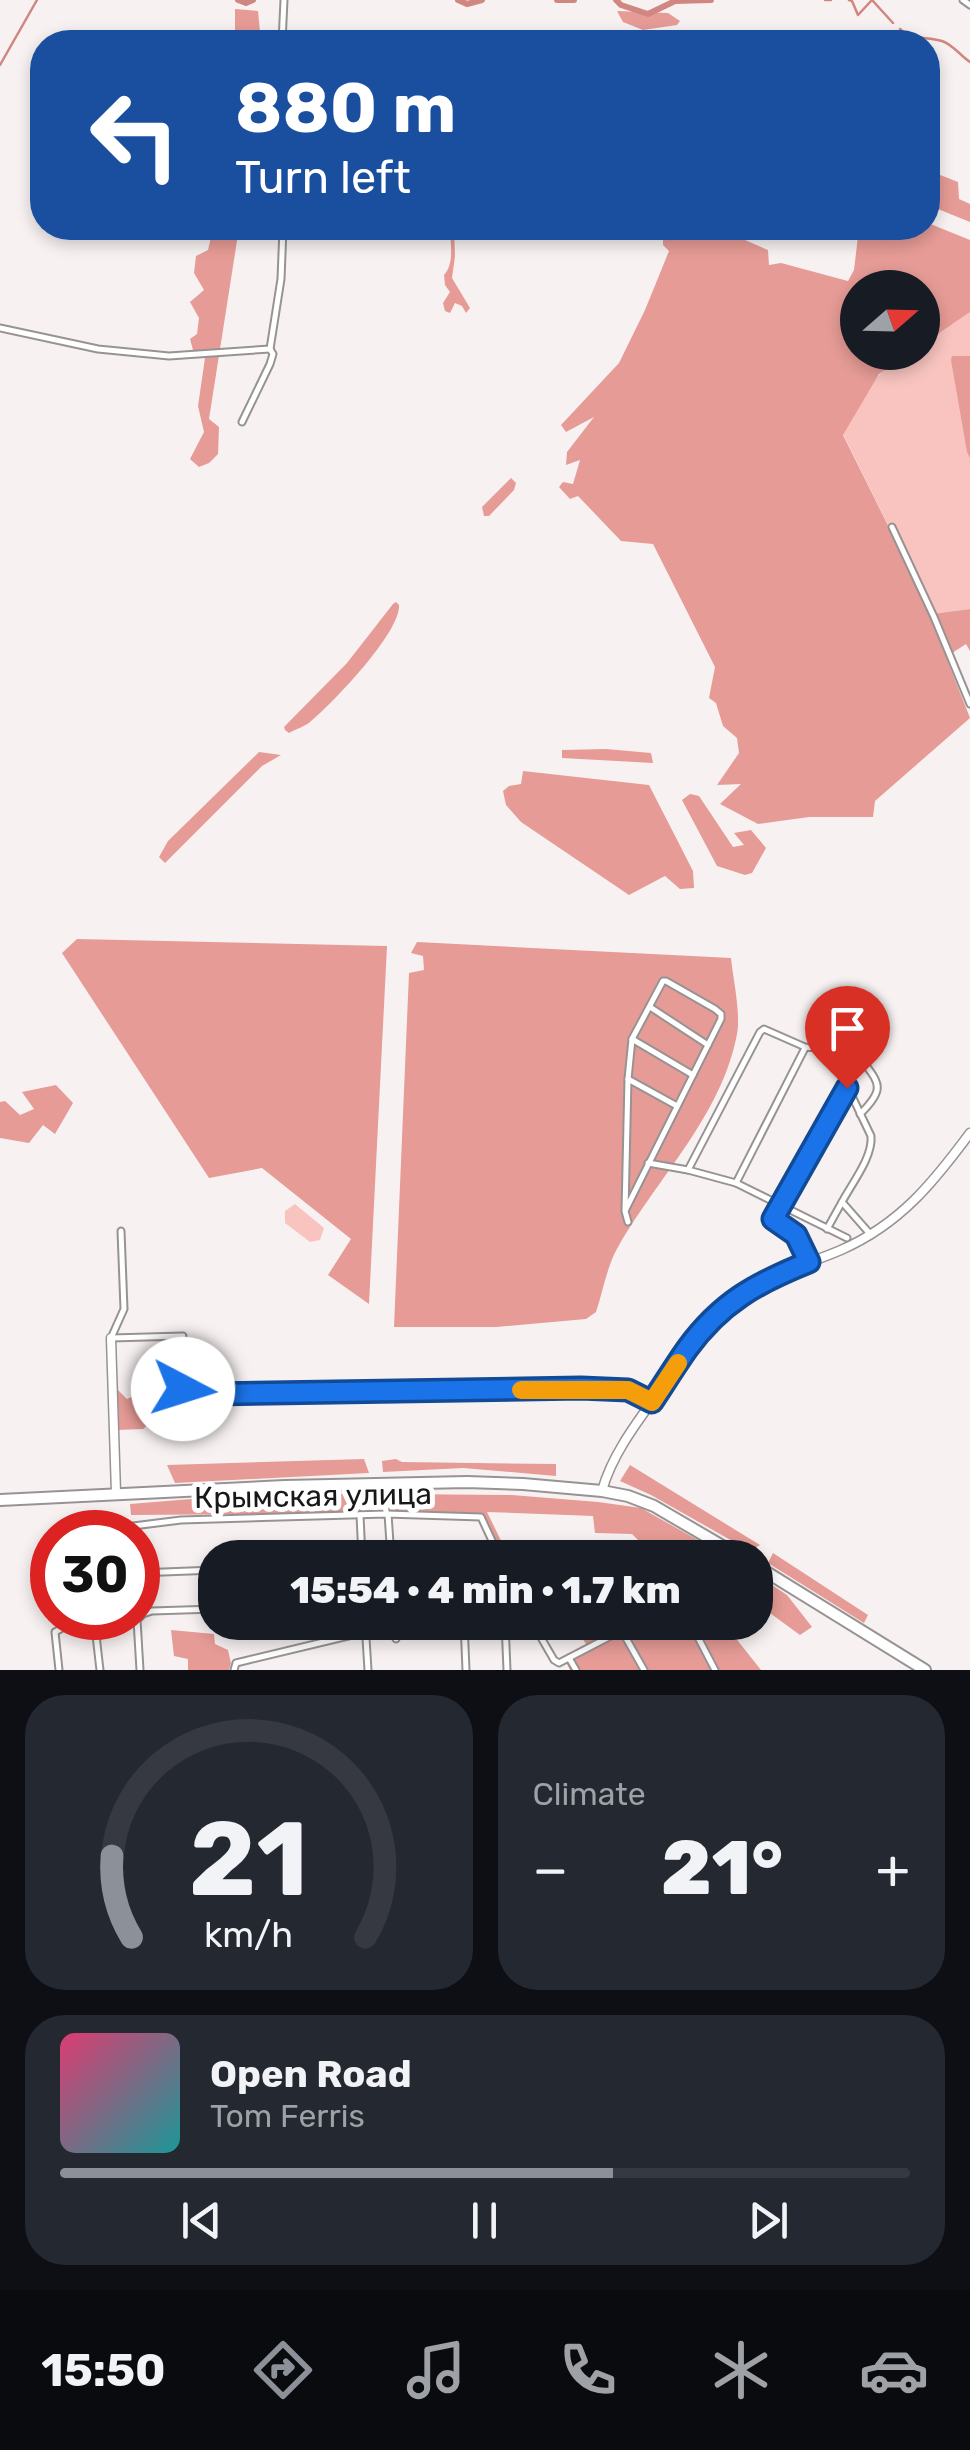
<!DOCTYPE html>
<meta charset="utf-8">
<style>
body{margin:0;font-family:Rubik,sans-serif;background:#242831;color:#f1f3f6;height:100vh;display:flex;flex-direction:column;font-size:38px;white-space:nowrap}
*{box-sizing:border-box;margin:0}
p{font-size:32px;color:#9ea1a6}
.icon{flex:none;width:55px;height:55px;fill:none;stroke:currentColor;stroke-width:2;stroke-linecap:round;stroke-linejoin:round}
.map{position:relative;height:1670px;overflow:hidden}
.details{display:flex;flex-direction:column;gap:25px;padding:25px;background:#0d0f14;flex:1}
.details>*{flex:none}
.hud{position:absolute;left:30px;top:30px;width:910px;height:210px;border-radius:40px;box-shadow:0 5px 15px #0003;background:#1a4fa0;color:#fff;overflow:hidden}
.needle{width:65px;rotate:70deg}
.controls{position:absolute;left:840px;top:270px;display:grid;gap:20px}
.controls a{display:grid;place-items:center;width:100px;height:100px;border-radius:50%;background:#171b24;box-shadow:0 5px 15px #0003;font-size:50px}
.speed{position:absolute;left:30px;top:1510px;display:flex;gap:20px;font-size:50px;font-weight:700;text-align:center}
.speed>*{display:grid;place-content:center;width:130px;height:130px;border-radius:50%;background:#171b24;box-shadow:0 5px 15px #0003;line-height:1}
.speed .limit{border:15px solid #d22;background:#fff;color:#111}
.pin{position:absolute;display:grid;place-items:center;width:85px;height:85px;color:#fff;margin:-102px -42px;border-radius:50% 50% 50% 0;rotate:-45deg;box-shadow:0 0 10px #0007}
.pin .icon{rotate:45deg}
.me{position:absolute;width:110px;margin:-55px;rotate:95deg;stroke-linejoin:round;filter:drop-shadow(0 0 8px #0008)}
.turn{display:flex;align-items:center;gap:35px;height:210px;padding:0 40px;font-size:45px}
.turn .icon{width:130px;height:130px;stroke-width:2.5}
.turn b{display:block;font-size:70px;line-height:85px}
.big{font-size:75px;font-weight:800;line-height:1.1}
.details .card{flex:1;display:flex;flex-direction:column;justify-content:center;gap:15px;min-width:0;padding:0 35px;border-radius:40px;background:#242831}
.details .dial{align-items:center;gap:0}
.dial svg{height:260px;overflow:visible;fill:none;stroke:#363941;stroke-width:7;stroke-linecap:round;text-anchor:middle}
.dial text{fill:#f1f3f6;stroke:none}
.song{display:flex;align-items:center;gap:30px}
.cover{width:120px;height:120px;border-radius:15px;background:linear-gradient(135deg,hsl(340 70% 55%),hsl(180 70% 35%))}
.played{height:10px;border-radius:5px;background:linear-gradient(90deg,#8c9099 65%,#363941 65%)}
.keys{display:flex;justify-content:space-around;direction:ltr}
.heat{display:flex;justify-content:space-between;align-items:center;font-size:55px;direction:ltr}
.details .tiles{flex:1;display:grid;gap:25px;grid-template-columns:1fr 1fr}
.card:last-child{grid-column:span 2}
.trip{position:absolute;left:198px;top:1540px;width:575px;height:100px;border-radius:40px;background:#171b24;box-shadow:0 5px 15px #0003;font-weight:800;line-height:100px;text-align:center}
.tabs{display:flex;height:160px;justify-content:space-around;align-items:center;background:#090b0e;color:#9ea1a6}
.tabs .icon{width:70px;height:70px}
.tabs .current{color:#8c9099}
.tabs b{font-size:45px;color:#f1f3f6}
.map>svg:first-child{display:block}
.green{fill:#f9c4c0}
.forest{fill:#e69b96}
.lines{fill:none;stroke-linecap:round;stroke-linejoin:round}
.stream{stroke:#d08782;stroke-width:2.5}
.river{stroke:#d08782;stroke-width:6}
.minor-casing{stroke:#989393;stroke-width:9}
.tertiary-casing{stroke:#989393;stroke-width:11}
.primary-casing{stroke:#989393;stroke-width:14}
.minor{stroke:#fff;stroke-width:5}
.tertiary{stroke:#fff;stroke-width:8}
.primary{stroke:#fff;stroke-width:10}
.route-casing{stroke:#114b97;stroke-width:25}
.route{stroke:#1a73e8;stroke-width:18}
.slow{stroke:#f59e0b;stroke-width:18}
.labels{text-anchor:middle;stroke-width:10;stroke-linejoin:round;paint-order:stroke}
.street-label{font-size:30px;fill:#191717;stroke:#fff}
</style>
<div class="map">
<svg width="970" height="1670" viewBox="0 0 970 1670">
<rect width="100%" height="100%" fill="#f7f2f1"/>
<!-- green -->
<g class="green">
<path d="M970,311V609L932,614L843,434C861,404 881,353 922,352L923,344Z"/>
<polygon points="295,1204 324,1228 320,1240 310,1242 285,1223 285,1211"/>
</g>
<!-- forest -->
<g class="forest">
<polygon points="235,9 258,11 261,42 239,42 235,36"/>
<polygon points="617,11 668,13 680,21 677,25 643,30 623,22"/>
<polygon points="930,171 958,182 959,199 970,204 970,222 928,205"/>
<polygon points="928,223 970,240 970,312 923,344 922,288 858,288 858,352 910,353 879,374 843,435 932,614 970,609 970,651 966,644 946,657 970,718 875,801 873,817 809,817 758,824 720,804 741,784 717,785 739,753 737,738 723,726 716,703 709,698 715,667 653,544 621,541 578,496 570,499 559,487 563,482 573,484 580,460 566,465 567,452 594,417 566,432 561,425 619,363 645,310 669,251 663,245 663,228 753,228 745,240 768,250 769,265 781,263 848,281 854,270 859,228 928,228"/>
<polygon points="213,228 239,228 209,419 219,427 218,454 209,463 199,467 190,459 204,432 198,406 206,351 193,350 190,339 197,334 199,318 190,302 204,290 194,273 196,256 208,250"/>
<path d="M450,228H454L455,256L452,278L470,308L466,313L462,306L455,303L450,313L445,311L443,303L450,292L445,285L444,275C455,263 450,243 450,228Z"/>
<polygon points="952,356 970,356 970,458 967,452 951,360"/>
<polygon points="511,478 516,483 514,490 489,516 484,516 482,507"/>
<path d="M396,602L399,605C401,632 332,704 310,722C304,727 296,729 289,733L285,730L284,727L347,663L393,604Z"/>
<polygon points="606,749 651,753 653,763 562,758 562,750"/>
<polygon points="259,752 281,755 262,766 165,863 159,857 168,841"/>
<polygon points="523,771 649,785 693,871 694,888 680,889 665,876 629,895 521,822 506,805 503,791 509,786 521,784"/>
<polygon points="690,794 699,796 733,847 744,845 734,833 751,830 766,848 752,873 745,875 717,866 682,800"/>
<polygon points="77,939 387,946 369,1304 328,1275 351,1239 262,1168 209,1178 62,953"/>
<path d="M417,942L731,958C733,979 741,1013 737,1034C722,1115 658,1177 618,1247C607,1266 603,1291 596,1312L586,1319L496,1327H394L409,973L424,970L423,956L411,953Z"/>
<polygon points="56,1085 73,1103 55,1134 43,1125 29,1143 0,1138 0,1102 5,1101 20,1115 34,1109 22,1092"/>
<polygon points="116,1388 127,1399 142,1392 172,1404 143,1429 118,1430"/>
<polygon points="364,1459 369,1473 175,1483 167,1465"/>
<polygon points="396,1459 402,1462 556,1464 556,1476 463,1468 383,1472 382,1461"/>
<polygon points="630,1465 760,1545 750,1551 651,1495 620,1481"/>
<polygon points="266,1493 512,1495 598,1502 641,1508 728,1557 691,1557 678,1554 673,1557 655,1557 632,1534 595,1533 593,1516 487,1512 509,1557 502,1558 480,1514 391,1510 390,1501 367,1502 364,1513 131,1515 130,1504"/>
<polygon points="773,1553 868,1615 864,1623 768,1563"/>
<polygon points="755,1574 787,1595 812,1627 800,1635 755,1602"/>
<polygon points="723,1622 761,1670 570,1670 566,1662 589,1649 573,1623"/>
<polygon points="171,1630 214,1634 215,1644 228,1650 231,1663 229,1670 188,1670 188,1659 174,1656"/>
</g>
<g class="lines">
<!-- stream -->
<g class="stream">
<polyline points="825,0 831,0"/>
<polyline points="849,0 852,1 858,15 872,0 893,23"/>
<path d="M900,29C912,41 926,36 942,41C952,44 961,56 970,62"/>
<polyline points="0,65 37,0"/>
</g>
<!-- river -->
<g class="river">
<polyline points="238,0 246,3 253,0"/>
<polyline points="458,0 467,4 482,0"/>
<polyline points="557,0 574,0"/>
<polyline points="616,0 621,5 648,14 675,1 711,0"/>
</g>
<!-- minor casing -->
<g class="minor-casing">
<g id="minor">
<polyline points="963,0 970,5"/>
<polyline points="282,42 284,0"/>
<polyline points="0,328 98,349 169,356 270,349 281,279 283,228"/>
<polyline points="242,422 270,364 273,354 270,349"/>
<polyline points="892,527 934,617 970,704"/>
<polyline points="650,1007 708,1045"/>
<polyline points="632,1039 693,1075"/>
<path d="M830,1050L871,1136C873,1157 852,1183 842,1202L871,1235"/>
<path d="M857,1053C877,1082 889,1086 860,1114"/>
<polyline points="628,1079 677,1106"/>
<polyline points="648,1163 688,1170"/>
<polyline points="736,1183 805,1048"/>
<polyline points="625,1211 721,1019 721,1014 715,1009 666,981 663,981 632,1039 628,1079 625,1211 628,1222"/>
<polyline points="827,1229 842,1202"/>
<polyline points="121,1231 124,1309 111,1338 183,1336 184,1393 581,1388 628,1390 651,1401"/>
<polyline points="847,1238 736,1183 688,1170 760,1032 764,1029 805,1047 876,1053"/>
<polyline points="809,1263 795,1235 773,1219 847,1089"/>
<polyline points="385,1487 386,1514"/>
<polyline points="388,1514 391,1558"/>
<polyline points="360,1515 362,1558"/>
<polyline points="101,1530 181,1520 386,1514 481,1517 500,1558"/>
<polyline points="477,1558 499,1556"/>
<polyline points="138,1573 215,1570"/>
<polyline points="94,1618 100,1670"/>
<polyline points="365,1622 368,1670"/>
<polyline points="395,1622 396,1639"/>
<polyline points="464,1622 466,1670"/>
<polyline points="505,1622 507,1670"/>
<polyline points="532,1622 554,1660 559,1663 638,1622"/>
<polyline points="690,1622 715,1670"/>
<polyline points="622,1631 644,1670"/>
<polyline points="569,1658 576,1670"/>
<polyline points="59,1670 55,1632 80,1618"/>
<polyline points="140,1670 137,1620 143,1614 152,1611 215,1609"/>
<polyline points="234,1670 236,1663 365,1632"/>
</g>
</g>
<!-- tertiary casing -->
<g class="tertiary-casing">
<g id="tertiary">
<polyline points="111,1338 116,1493"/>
<path d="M602,1491C612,1453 641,1417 664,1385C687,1353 704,1322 737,1297C768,1274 806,1265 841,1250C900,1224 933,1183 970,1133"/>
</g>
</g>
<!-- primary casing -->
<g class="primary-casing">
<g id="primary">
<polyline points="0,1500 285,1486 467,1482 523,1484 602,1491 628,1496 654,1506 743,1558"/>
<polyline points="755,1565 925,1670"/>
</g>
</g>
<!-- minor -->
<use href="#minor" class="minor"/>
<!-- tertiary -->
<use href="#tertiary" class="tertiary"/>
<!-- primary -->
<use href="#primary" class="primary"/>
</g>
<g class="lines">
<!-- route casing -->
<g class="route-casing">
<path id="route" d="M183,1389L184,1393L212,1394L581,1388L628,1390L652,1402C664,1384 675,1366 687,1349C721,1302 757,1283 809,1262L796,1235L773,1219L847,1088"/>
</g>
<!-- route -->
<use href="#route" class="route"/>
<!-- slow -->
<polyline class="slow" points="521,1390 628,1390 652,1402 678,1363"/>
</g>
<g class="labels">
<!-- street labels -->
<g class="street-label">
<text transform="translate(313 1496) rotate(-1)" y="10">Крымская улица</text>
</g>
</g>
</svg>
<div class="controls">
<a><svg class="needle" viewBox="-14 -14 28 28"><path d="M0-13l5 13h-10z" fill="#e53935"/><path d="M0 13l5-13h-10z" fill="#9ea1a6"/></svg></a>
</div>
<div class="speed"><div class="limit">30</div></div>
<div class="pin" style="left:847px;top:1088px;background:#d93025"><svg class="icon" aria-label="arrive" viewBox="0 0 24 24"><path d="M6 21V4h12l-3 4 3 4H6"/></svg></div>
<svg class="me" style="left:183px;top:1389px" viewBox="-20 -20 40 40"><circle r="19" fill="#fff"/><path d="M0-13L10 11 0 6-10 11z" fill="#1a73e8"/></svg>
<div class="trip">15:54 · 4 min · 1.7 km</div>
<div class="hud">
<div class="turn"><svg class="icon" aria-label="left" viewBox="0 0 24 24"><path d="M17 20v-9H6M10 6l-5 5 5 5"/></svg><div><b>880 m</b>Turn left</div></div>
</div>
</div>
<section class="details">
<div class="tiles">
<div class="card dial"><svg viewBox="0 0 100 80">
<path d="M14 69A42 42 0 1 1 86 69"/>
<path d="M14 69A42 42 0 0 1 8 44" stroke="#8c9099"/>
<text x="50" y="56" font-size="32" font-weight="700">21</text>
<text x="50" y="72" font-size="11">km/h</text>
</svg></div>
<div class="card"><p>Climate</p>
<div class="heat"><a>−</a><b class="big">21°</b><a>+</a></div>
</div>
<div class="card">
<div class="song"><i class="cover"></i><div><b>Open Road</b><p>Tom Ferris</p></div></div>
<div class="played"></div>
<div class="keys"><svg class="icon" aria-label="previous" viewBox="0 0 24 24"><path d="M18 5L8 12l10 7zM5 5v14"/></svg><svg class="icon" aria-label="pause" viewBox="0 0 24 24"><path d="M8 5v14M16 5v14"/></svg><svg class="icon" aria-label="next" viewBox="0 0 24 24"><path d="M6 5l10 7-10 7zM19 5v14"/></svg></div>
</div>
</div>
</section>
<nav class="tabs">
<b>15:50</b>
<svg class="icon current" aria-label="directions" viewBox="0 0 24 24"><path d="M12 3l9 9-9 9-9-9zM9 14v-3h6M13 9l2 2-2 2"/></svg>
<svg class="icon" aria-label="music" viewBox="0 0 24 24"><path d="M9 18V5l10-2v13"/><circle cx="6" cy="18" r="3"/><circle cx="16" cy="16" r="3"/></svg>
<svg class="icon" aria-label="phone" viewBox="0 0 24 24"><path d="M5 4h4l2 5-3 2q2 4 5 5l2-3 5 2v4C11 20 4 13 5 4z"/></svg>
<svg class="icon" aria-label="climate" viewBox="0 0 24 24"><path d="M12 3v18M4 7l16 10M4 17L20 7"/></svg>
<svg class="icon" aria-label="car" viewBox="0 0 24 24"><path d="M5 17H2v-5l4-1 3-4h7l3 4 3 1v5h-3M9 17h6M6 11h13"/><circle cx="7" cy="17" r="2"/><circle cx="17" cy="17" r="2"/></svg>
</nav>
